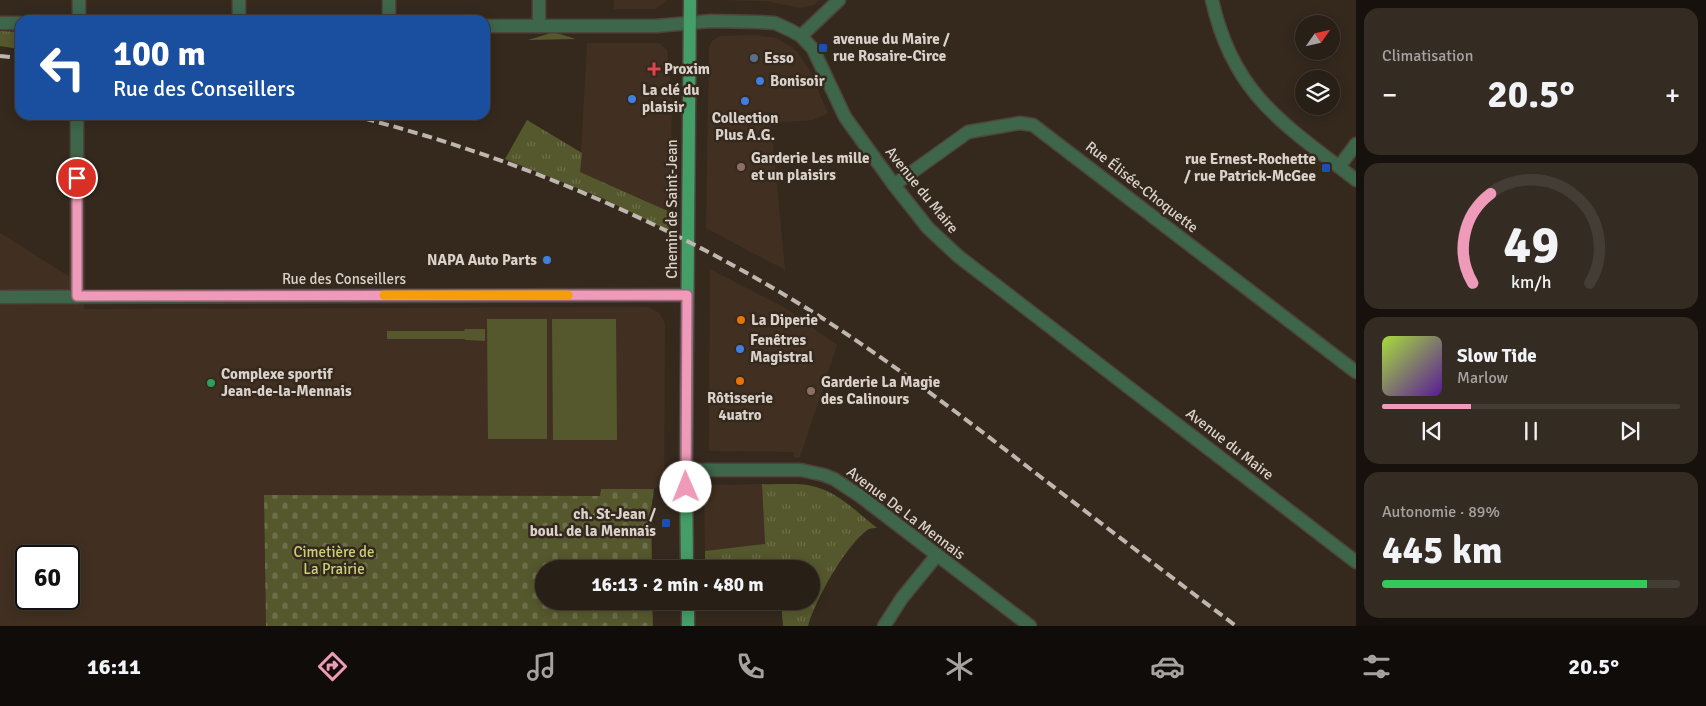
<!DOCTYPE html>
<html lang="fr">
<meta charset="utf-8">
<style>
body{margin:0;font-family:Signika,sans-serif;background:#342c23;color:#f1f3f6;height:100vh;display:flex;flex-direction:column;font-size:19px;white-space:nowrap}
*{box-sizing:border-box;margin:0}
p{font-size:16px;color:#a5a2a1}
.icon{flex:none;width:28px;height:28px;fill:none;stroke:currentColor;stroke-width:2;stroke-linecap:round;stroke-linejoin:round}
.map{position:relative;flex:1;overflow:hidden}
.panel{display:flex;flex-direction:column;gap:8px;padding:8px;background:#16110c;width:350px}
.panel>*{flex:none}
.top-card{position:absolute;left:15px;top:15px;width:475px;height:105px;border-radius:15px;box-shadow:0 2px 12px #0003,0 0 0 1px #443d35;background:#1a4fa0;color:#fff;overflow:hidden}
.needle{width:32px;rotate:56deg}
.tools{position:absolute;left:1295px;top:15px;display:grid;gap:10px}
.tools a{display:grid;place-items:center;width:45px;height:45px;border-radius:50%;background:#281f16;box-shadow:0 2px 12px #0003,0 0 0 1px #443d35;font-size:25px}
.speed{position:absolute;left:15px;top:545px;display:flex;gap:10px;font-size:25px;font-weight:700;text-align:center}
.speed>*{display:grid;place-content:center;width:65px;height:65px;border-radius:50%;background:#281f16;box-shadow:0 2px 12px #0003,0 0 0 1px #443d35;line-height:1}
.speed .limit{border:2px solid #111;border-radius:8px;background:#fff;color:#111}
.pin{position:absolute;display:grid;place-items:center;width:42px;height:42px;color:#fff;margin:-21px;border:2px solid #fff;border-radius:50%;box-shadow:0 1px 5px #0007}
.me{position:absolute;width:55px;margin:-28px;rotate:359deg;stroke-linejoin:round;filter:drop-shadow(0 0 4px #0008)}
.turn{display:flex;align-items:center;gap:18px;height:105px;padding:0 15px;font-size:22px}
.turn .icon{width:65px;height:65px;stroke-width:2.5}
.turn b{display:block;font-size:35px;line-height:42px}
.big{font-size:38px;font-weight:800;line-height:1.1}
.panel .card{flex:1;display:flex;flex-direction:column;justify-content:center;gap:8px;min-width:0;padding:0 18px;border-radius:15px;background:#342c23}
.panel .dial{align-items:center;gap:0}
.dial svg{height:130px;overflow:visible;fill:none;stroke:#443d35;stroke-width:7;stroke-linecap:round;text-anchor:middle}
.dial text{fill:#f1f3f6;stroke:none}
.song{display:flex;align-items:center;gap:15px}
.cover{width:60px;height:60px;border-radius:8px;background:linear-gradient(135deg,hsl(80 70% 55%),hsl(270 70% 35%))}
.played{height:5px;border-radius:2px;background:linear-gradient(90deg,#ef9ab8 30%,#443d35 30%)}
.keys{display:flex;justify-content:space-around;direction:ltr}
.heat{display:flex;justify-content:space-between;align-items:center;font-size:28px;direction:ltr}
.charge{height:8px;border-radius:4px;background:linear-gradient(90deg,#34c759 89%,#443d35 0)}
.trip{position:absolute;left:535px;top:560px;width:285px;height:50px;border-radius:25px;background:#281f16;box-shadow:0 2px 12px #0003,0 0 0 1px #443d35;font-weight:800;line-height:50px;text-align:center}
.tabs{display:flex;height:80px;justify-content:space-around;align-items:center;background:#100c09;color:#a5a2a1}
.tabs .icon{width:35px;height:35px}
.tabs .active{color:#ef9ab8}
.tabs b{font-size:22px;color:#f1f3f6}
main{display:flex;flex:1;min-height:0}
.map>svg:first-child{display:block}
.built{fill:#413021;fill-rule:evenodd}
.grass{fill:url(#grass-tufts)}
.cemetery{fill:url(#cemetery-stones)}
.pitch{fill:#55582d}
.lines{fill:none;stroke-linecap:round;stroke-linejoin:round}
.minor-casing{stroke:#4f443a;stroke-width:15}
.major-casing{stroke:#4f443a;stroke-width:15}
.minor{stroke:#3d664b;stroke-width:12}
.major{stroke:#449e67;stroke-width:12}
.rail{stroke:#bfb6af;stroke-width:4;stroke-dasharray:10 5;stroke-linecap:butt}
.route-casing{stroke:#9b6478;stroke-width:12}
.route{stroke:#ef9ab8;stroke-width:9}
.slow{stroke:#f59e0b;stroke-width:9}
.transit-dot{fill:#1a4fb4;stroke:#35291e;stroke-width:2}
.service-dot{fill:#5c6f8a;stroke:#35291e;stroke-width:2}
.health-dot{fill:#e0444e;stroke:#35291e;stroke-width:2}
.shop-dot{fill:#3f7fe0;stroke:#35291e;stroke-width:2}
.education-dot{fill:#8d6e63;stroke:#35291e;stroke-width:2}
.food-dot{fill:#e8710a;stroke:#35291e;stroke-width:2}
.leisure-dot{fill:#2e9e5b;stroke:#35291e;stroke-width:2}
.labels{text-anchor:middle;stroke-width:5;stroke-linejoin:round;paint-order:stroke}
.poi-label{font-size:15px;font-weight:bold;fill:#d9d1ca;stroke:#35291e;text-anchor:start}
.street-label{font-size:15px;fill:#d9d1ca;stroke:#35291e}
.park-label{font-size:15px;fill:#cad078;stroke:#35291e}
</style>
<main>
<div class="map">
<svg width="1356" height="626" viewBox="0 0 1356 626">
<defs>
<pattern id="grass-tufts" width="24" height="20" patternUnits="userSpaceOnUse" patternTransform="scale(1.25)"><rect width="24" height="20" fill="#55582d"/><path d="M3 7l-1-3M5 7V3M7 7l1-3M15 17l-1-3M17 17v-4M19 17l1-3" fill="none" stroke="#6d6f4a"/></pattern>
<pattern id="cemetery-stones" width="16" height="16" patternUnits="userSpaceOnUse" patternTransform="scale(1.25)"><rect width="16" height="16" fill="#55582d"/><path d="M2 7V4a2 2 0 0 1 4 0v3zM10 15v-3a2 2 0 0 1 4 0v3z" fill="#6d6f4a"/></pattern>
</defs>
<rect width="100%" height="100%" fill="#35291e"/>
<!-- built -->
<g class="built">
<polygon points="614,0 666,0 663,4 655,9 614,9"/>
<polygon points="722,0 820,0 814,5 800,8 766,1"/>
<polygon points="756,35 776,38 792,47 797,52 809,69 828,113 813,120 771,123 785,270 706,228 709,47 712,41 720,36"/>
<polygon points="587,43 659,43 667,50 672,95 670,212 580,172"/>
<path d="M0,233L78,282L83,287L84,309L648,307L658,312L664,321L665,327L664,485L654,489H601L600,496L264,495L266,626H0ZM26,556H69V599H26Z"/>
<polygon points="710,269 787,309 837,345 800,457 794,458 794,452 709,451"/>
<polygon points="762,484 765,544 705,551 704,491 706,487 709,485"/>
</g>
<!-- grass -->
<g class="grass">
<polygon points="0,31 20,32 20,49 0,46"/>
<polygon points="551,33 556,33 576,39 528,40"/>
<polygon points="527,120 582,153 580,172 670,212 669,231 602,198 505,159"/>
<path d="M762,484C779,485 800,482 816,487C839,493 859,514 877,528C873,528 869,528 866,531C844,549 816,598 808,626H783L781,601H811V569L705,566V551L765,544Z"/>
</g>
<!-- cemetery -->
<polygon class="cemetery" points="601,489 654,489 651,510 652,569 544,569 544,601 652,601 653,626 266,626 264,495 600,496"/>
<!-- pitch -->
<g class="pitch">
<polygon points="487,319 547,319 547,439 488,439"/>
<polygon points="552,319 616,319 617,440 553,440"/>
<polygon points="465,329 485,329 485,341 466,340 464,339 387,339 387,331 464,331"/>
</g>
<g class="lines">
<!-- minor casing -->
<g class="minor-casing">
<g id="minor">
<polyline points="239,0 239,20"/>
<polyline points="389,0 389,20"/>
<polyline points="539,0 539,26"/>
<path d="M1212,0C1233,95 1284,124 1356,180"/>
<polyline points="79,20 79,0"/>
<polyline points="0,23 20,23"/>
<polyline points="485,26 656,26 711,21 758,22 775,23 790,30 801,36 813,49 845,117 894,185 928,228 958,256 1356,562"/>
<polyline points="801,36 839,0"/>
<polyline points="77,115 77,297"/>
<polyline points="1339,167 1356,144"/>
<polyline points="894,185 968,132 1020,123 1033,125 1356,372"/>
<polyline points="0,297 687,295"/>
<polyline points="686,470 801,470 824,475 834,479 860,496 1030,626"/>
<polyline points="884,626 902,598 937,555"/>
</g>
</g>
<!-- major casing -->
<g class="major-casing">
<g id="major">
<polyline points="687,569 686,470 690,0"/>
<polyline points="688,601 688,626"/>
</g>
</g>
<!-- minor -->
<use href="#minor" class="minor"/>
<!-- major -->
<use href="#major" class="major"/>
<!-- rail -->
<g class="rail">
<polyline points="0,56 20,58"/>
<path d="M350,115C512,155 670,223 811,311C892,362 967,420 1042,478C1106,527 1171,577 1236,626"/>
</g>
</g>
<g class="lines">
<!-- route casing -->
<g class="route-casing">
<polyline id="route" points="77,178 77,296 687,295 686,487"/>
</g>
<!-- route -->
<use href="#route" class="route"/>
<!-- slow -->
<polyline class="slow" points="384,295 568,295"/>
</g>
<!-- markers -->
<g class="transit-dot">
<rect x="818" y="43" width="10" height="10" rx="2.5"/>
<rect x="1321" y="163" width="10" height="10" rx="2.5"/>
<rect x="661" y="518" width="10" height="10" rx="2.5"/>
</g>
<circle class="service-dot" cx="754" cy="58" r="5"/>
<path class="health-dot" d="M651.5 61.5h5v5h5v5h-5v5h-5v-5h-5v-5h5z"/>
<g class="shop-dot">
<circle cx="760" cy="81" r="5"/>
<circle cx="632" cy="99" r="5"/>
<circle cx="745" cy="101" r="5"/>
<circle cx="547" cy="260" r="5"/>
<circle cx="740" cy="349" r="5"/>
</g>
<g class="education-dot">
<circle cx="741" cy="167" r="5"/>
<circle cx="811" cy="391" r="5"/>
</g>
<g class="food-dot">
<circle cx="741" cy="320" r="5"/>
<circle cx="740" cy="381" r="5"/>
</g>
<circle class="leisure-dot" cx="211" cy="383" r="5"/>
<g class="labels">
<!-- poi labels -->
<g class="poi-label">
<text x="833" y="44">avenue du Maire /<tspan x="833" dy="17">rue Rosaire-Circe</tspan></text>
<text x="764" y="63">Esso</text>
<text x="664" y="74">Proxim</text>
<text x="770" y="86">Bonisoir</text>
<text x="642" y="95">La clé du<tspan x="642" dy="17">plaisir</tspan></text>
<text x="745" y="123" text-anchor="middle">Collection<tspan x="745" dy="17">Plus A.G.</tspan></text>
<text x="751" y="163">Garderie Les mille<tspan x="751" dy="17">et un plaisirs</tspan></text>
<text x="1316" y="164" text-anchor="end">rue Ernest-Rochette<tspan x="1316" dy="17">/ rue Patrick-McGee</tspan></text>
<text x="537" y="265" text-anchor="end">NAPA Auto Parts</text>
<text x="751" y="325">La Diperie</text>
<text x="750" y="345">Fenêtres<tspan x="750" dy="17">Magistral</tspan></text>
<text x="221" y="379">Complexe sportif<tspan x="221" dy="17">Jean-de-la-Mennais</tspan></text>
<text x="821" y="387">Garderie La Magie<tspan x="821" dy="17">des Calinours</tspan></text>
<text x="740" y="403" text-anchor="middle">Rôtisserie<tspan x="740" dy="17">4uatro</tspan></text>
<text x="656" y="519" text-anchor="end">ch. St-Jean /<tspan x="656" dy="17">boul. de la Mennais</tspan></text>
</g>
<!-- street labels -->
<g class="street-label">
<text transform="translate(1142 187) rotate(38)" y="5">Rue Élisée-Choquette</text>
<text transform="translate(922 190) rotate(51)" y="5">Avenue du Maire</text>
<text transform="translate(672 209) rotate(-90)" y="5">Chemin de Saint-Jean</text>
<text x="344" y="284">Rue des Conseillers</text>
<text transform="translate(1230 444) rotate(38)" y="5">Avenue du Maire</text>
<text transform="translate(906 513) rotate(37)" y="5">Avenue De La Mennais</text>
</g>
<!-- park labels -->
<g class="park-label">
<text x="334" y="557">Cimetière de<tspan x="334" dy="17">La Prairie</tspan></text>
</g>
</g>
</svg>
<div class="tools">
<a><svg class="needle" viewBox="-14 -14 28 28"><path d="M0-13l5 13h-10z" fill="#e53935"/><path d="M0 13l5-13h-10z" fill="#a5a2a1"/></svg></a>
<a><svg class="icon" aria-label="layers" viewBox="0 0 24 24"><path d="M12 4l9 5-9 5-9-5zM3 14l9 5 9-5"/></svg></a>
</div>
<div class="speed"><div class="limit">60</div></div>
<div class="pin" style="left:77px;top:178px;background:#d93025"><svg class="icon" aria-label="arrive" viewBox="0 0 24 24"><path d="M6 21V4h12l-3 4 3 4H6"/></svg></div>
<svg class="me" style="left:686px;top:487px" viewBox="-20 -20 40 40"><circle r="19" fill="#fff"/><path d="M0-13L10 11 0 6-10 11z" fill="#ef9ab8"/></svg>
<div class="trip">16:13 · 2 min · 480 m</div>
<div class="top-card">
<div class="turn"><svg class="icon" aria-label="left" viewBox="0 0 24 24"><path d="M17 20v-9H6M10 6l-5 5 5 5"/></svg><div><b>100 m</b>Rue des Conseillers</div></div>
</div>
</div>
<section class="panel">
<div class="card"><p>Climatisation</p>
<div class="heat"><a>−</a><b class="big">20.5°</b><a>+</a></div>
</div>
<div class="card dial"><svg viewBox="0 0 100 80">
<path d="M14 69A42 42 0 1 1 86 69"/>
<path d="M14 69A42 42 0 0 1 25 14" stroke="#ef9ab8"/>
<text x="50" y="56" font-size="32" font-weight="700">49</text>
<text x="50" y="72" font-size="11">km/h</text>
</svg></div>
<div class="card">
<div class="song"><i class="cover"></i><div><b>Slow Tide</b><p>Marlow</p></div></div>
<div class="played"></div>
<div class="keys"><svg class="icon" aria-label="previous" viewBox="0 0 24 24"><path d="M18 5L8 12l10 7zM5 5v14"/></svg><svg class="icon" aria-label="pause" viewBox="0 0 24 24"><path d="M8 5v14M16 5v14"/></svg><svg class="icon" aria-label="next" viewBox="0 0 24 24"><path d="M6 5l10 7-10 7zM19 5v14"/></svg></div>
</div>
<div class="card"><p>Autonomie · 89%</p><b class="big">445 km</b><div class="charge"></div></div>
</section>
</main>
<nav class="tabs">
<b>16:11</b>
<svg class="icon active" aria-label="directions" viewBox="0 0 24 24"><path d="M12 3l9 9-9 9-9-9zM9 14v-3h6M13 9l2 2-2 2"/></svg>
<svg class="icon" aria-label="music" viewBox="0 0 24 24"><path d="M9 18V5l10-2v13"/><circle cx="6" cy="18" r="3"/><circle cx="16" cy="16" r="3"/></svg>
<svg class="icon" aria-label="phone" viewBox="0 0 24 24"><path d="M5 4h4l2 5-3 2q2 4 5 5l2-3 5 2v4C11 20 4 13 5 4z"/></svg>
<svg class="icon" aria-label="climate" viewBox="0 0 24 24"><path d="M12 3v18M4 7l16 10M4 17L20 7"/></svg>
<svg class="icon" aria-label="car" viewBox="0 0 24 24"><path d="M5 17H2v-5l4-1 3-4h7l3 4 3 1v5h-3M9 17h6M6 11h13"/><circle cx="7" cy="17" r="2"/><circle cx="17" cy="17" r="2"/></svg>
<svg class="icon" aria-label="filters" viewBox="0 0 24 24"><path d="M4 7h16M4 17h16"/><circle cx="9" cy="7" r="2"/><circle cx="15" cy="17" r="2"/></svg>
<b>20.5°</b>
</nav>
